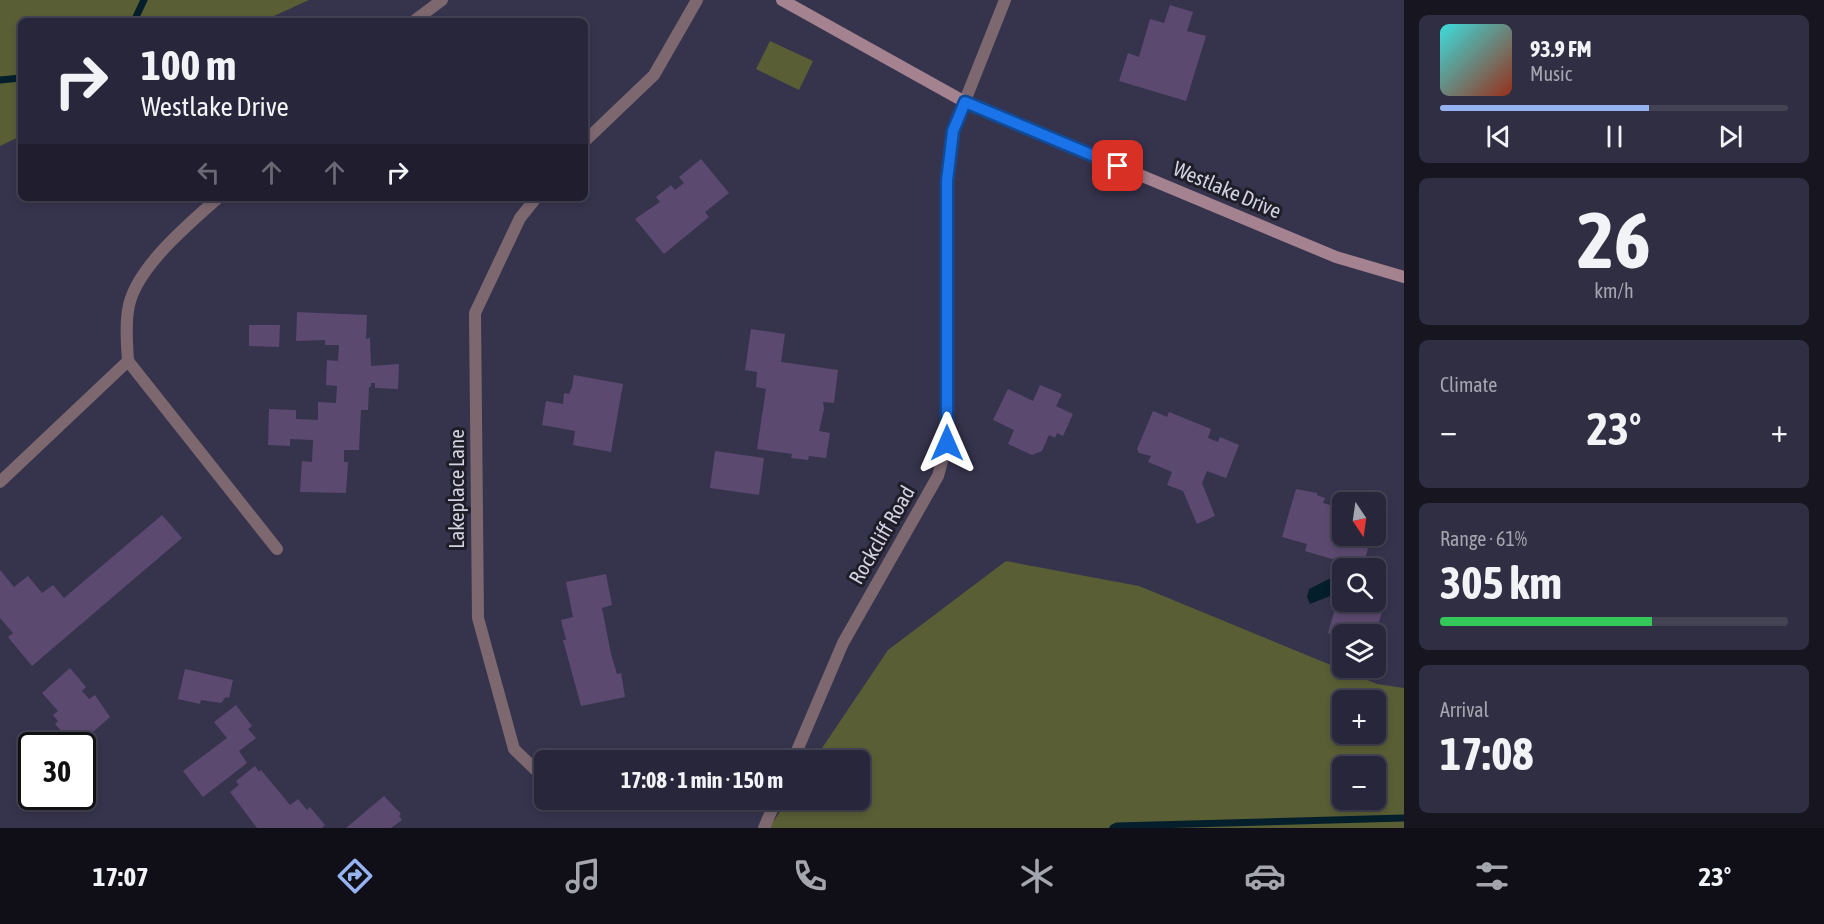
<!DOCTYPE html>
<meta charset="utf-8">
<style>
body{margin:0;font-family:"Asap Condensed",sans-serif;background:#302e42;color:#f1f3f6;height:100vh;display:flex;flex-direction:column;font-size:22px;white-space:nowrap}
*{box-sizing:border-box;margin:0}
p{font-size:20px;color:#a5a5af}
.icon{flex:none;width:33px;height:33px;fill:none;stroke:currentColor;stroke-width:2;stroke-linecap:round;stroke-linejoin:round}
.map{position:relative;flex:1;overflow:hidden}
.drawer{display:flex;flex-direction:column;gap:15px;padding:15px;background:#161520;width:420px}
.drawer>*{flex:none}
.banner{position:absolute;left:18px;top:18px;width:570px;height:183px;border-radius:9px;box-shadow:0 3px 9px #0003,0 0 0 2px #444354;background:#28263a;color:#f1f3f6;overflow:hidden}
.needle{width:39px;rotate:167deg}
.buttons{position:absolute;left:1332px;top:492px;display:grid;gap:12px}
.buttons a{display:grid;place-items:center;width:54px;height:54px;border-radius:9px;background:#28263a;box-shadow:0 3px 9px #0003,0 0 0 2px #444354;font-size:30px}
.speed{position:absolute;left:18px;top:732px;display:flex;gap:12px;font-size:30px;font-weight:700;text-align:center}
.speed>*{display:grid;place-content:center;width:78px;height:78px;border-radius:50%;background:#28263a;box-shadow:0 3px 9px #0003,0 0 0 2px #444354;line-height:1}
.speed .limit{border:3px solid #111;border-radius:9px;background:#fff;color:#111}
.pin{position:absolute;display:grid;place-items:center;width:51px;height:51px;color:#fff;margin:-26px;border-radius:12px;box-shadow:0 3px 9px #0006}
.me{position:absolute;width:66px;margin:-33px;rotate:0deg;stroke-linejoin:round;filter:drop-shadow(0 0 4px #0008)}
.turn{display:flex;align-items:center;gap:21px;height:126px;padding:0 24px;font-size:27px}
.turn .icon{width:78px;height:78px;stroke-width:2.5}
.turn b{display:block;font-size:42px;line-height:51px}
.lanes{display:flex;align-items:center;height:57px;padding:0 24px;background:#0003;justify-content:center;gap:30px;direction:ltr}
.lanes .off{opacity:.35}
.big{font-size:45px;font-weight:700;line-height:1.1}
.drawer .card{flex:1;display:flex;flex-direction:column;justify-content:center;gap:9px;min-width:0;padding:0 21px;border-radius:9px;background:#302e42}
.drawer .dial{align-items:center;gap:0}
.dial b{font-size:78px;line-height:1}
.song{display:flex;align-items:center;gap:18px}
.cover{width:72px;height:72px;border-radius:9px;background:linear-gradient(135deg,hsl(180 70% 55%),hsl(10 70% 35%))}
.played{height:6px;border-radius:3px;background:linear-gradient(90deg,#95b2f1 60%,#444354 60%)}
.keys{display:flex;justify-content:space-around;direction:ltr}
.heat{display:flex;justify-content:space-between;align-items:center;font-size:33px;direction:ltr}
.charge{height:9px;border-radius:4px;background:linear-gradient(90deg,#34c759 61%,#444354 0)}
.trip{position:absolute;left:534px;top:750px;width:336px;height:60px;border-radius:9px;background:#28263a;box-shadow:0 3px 9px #0003,0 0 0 2px #444354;font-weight:700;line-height:60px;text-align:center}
.tab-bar{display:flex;height:96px;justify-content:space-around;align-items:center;background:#100f17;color:#a5a5af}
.tab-bar .icon{width:42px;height:42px}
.tab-bar .on{color:#95b2f1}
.tab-bar b{font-size:27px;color:#f1f3f6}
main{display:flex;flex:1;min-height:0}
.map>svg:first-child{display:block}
.green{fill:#595e35;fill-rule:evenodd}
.water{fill:#051e2b}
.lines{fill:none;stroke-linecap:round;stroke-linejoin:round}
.stream{stroke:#051e2b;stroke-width:7}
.building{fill:#5c4970}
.lane{stroke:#7d6870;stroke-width:12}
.street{stroke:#7d6870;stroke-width:12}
.secondary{stroke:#a4828f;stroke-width:12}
.route-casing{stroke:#114b97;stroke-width:15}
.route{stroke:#1a73e8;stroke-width:10}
.labels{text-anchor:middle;stroke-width:6;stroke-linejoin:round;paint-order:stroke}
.street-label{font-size:21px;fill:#d2d1e1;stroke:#1e1d28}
</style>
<main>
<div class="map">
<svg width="1404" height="828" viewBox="0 0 1404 828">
<rect width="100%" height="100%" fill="#36334d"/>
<!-- green -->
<g class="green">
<polygon points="0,0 309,0 263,21 21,21 21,136 0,146"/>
<polygon points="770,41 813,61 799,90 756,69"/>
<path d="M1006,561L1139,586L1377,684L1404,688V828H769L788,800H860V760H814L888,650ZM1342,700H1376V734H1342ZM1342,766H1376V800H1342Z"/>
</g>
<!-- water -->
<polygon class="water" points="1331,578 1342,581 1342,599 1330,596 1310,604 1307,597 1309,589"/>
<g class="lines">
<!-- stream -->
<g class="stream">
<polyline points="134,21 144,0"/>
<polyline points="0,80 21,78"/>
<polyline points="1113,828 1117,826 1404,818"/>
</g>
</g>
<!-- building -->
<g class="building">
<polygon points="1170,5 1193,12 1187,31 1206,36 1186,101 1119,81 1128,53 1139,57 1150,19 1164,23"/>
<polygon points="701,159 729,193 705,212 709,217 664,254 635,219 660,202 656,197 671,185 675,190 684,183 679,177"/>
<polygon points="297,312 367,315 366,339 370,338 371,366 399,364 398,389 375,388 375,383 371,383 371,387 369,387 368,410 361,410 359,450 344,450 344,462 348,462 346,493 300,492 302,461 312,462 313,440 290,439 290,446 268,445 269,409 296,410 296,419 318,420 318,402 336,403 337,386 326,385 327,360 338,361 339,345 325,345 325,340 296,341"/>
<polygon points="249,325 280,325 279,347 249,346"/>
<polygon points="751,329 785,334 781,362 838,370 834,403 823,402 824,409 819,431 830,433 826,458 809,456 808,460 791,458 792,454 757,449 766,389 756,387 757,372 745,370"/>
<polygon points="574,375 623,384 611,452 573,445 575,431 542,425 546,401 563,404 564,393 569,394 572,387"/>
<polygon points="1040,385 1062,394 1056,406 1073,414 1063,436 1057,433 1055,438 1049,435 1042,451 1032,455 1008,444 1014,430 993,420 1008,389 1033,401"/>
<polygon points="1153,411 1167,417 1169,412 1211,429 1208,438 1218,442 1220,437 1239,445 1226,478 1207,471 1202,483 1215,516 1197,524 1183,491 1167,485 1172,472 1148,462 1151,456 1139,453 1137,449"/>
<polygon points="715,451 764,458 759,495 710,488"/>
<polygon points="1296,489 1317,493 1317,495 1325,498 1323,503 1334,506 1335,499 1342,502 1342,536 1372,536 1362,568 1305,551 1307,544 1282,537"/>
<polygon points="162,515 182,538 32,666 8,637 13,633 0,618 0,570 14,587 28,576 42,593 53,585 64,598"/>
<polygon points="606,574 612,605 602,608 611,654 617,674 621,673 625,697 581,706 563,640 566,640 561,620 573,617 566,582"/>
<polygon points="1376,589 1388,594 1375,634 1342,634 1342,638 1328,633 1335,609 1348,614 1353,602 1376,602"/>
<polygon points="70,668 86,687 82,691 89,699 95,695 110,717 77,746 74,746 55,724 58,721 53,715 58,711 42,693"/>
<polygon points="185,669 233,680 229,698 226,697 221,703 201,700 200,704 178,699"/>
<polygon points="236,705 252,726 248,729 256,738 239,751 247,763 203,797 183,771 227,738 214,722"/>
<polygon points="255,766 259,772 261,770 290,805 298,799 307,810 310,807 325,825 322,828 257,828 230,792 239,785 236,781"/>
<polygon points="384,796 401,814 399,816 402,820 391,828 346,828"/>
</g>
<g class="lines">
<!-- lane -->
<g class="lane">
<polyline points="414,21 442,0"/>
<polyline points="128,361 277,549"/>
<path d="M0,482L128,361C127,344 125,323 129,305C138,266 189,224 218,198"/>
</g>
<!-- street -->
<g class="street">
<polyline points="585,141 654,75 697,0"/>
<polyline points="536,198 520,218 475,313 478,618 514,749 544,778"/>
<polyline points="793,760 843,643 938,476 947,443 947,181 953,131 1005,0"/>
<polyline points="764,828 776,800"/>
</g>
<!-- secondary -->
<polyline class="secondary" points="782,0 965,102 1336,257 1404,277"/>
</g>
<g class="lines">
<!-- route casing -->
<g class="route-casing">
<polyline id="route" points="947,443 947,181 953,131 965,102 1118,166"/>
</g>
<!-- route -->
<use href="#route" class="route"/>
</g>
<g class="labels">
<!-- street labels -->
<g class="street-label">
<text transform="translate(1227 190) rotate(23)" y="7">Westlake Drive</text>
<text transform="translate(457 489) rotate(-90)" y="7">Lakeplace Lane</text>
<text transform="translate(882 535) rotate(-60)" y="7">Rockcliff Road</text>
</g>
</g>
</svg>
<div class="buttons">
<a><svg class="needle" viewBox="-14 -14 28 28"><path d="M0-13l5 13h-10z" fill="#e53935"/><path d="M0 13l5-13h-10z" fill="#a5a5af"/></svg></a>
<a><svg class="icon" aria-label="search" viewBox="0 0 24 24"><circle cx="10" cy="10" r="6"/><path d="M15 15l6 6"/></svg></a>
<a><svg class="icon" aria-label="layers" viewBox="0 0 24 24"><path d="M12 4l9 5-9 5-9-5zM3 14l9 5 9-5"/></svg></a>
<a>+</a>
<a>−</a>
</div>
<div class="speed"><div class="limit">30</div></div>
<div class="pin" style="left:1118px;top:166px;background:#d93025"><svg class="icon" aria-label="arrive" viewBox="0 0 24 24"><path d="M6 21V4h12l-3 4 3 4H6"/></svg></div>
<svg class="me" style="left:947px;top:443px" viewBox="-20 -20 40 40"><path d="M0-17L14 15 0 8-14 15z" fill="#1a73e8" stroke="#fff" stroke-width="4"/></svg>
<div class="trip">17:08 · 1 min · 150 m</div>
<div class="banner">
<div class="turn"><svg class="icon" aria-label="right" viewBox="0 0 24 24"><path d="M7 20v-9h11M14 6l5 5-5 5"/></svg><div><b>100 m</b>Westlake Drive</div></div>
<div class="lanes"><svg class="icon off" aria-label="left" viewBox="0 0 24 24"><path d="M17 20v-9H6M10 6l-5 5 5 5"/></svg><svg class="icon off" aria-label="ahead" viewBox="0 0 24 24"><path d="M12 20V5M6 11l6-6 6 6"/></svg><svg class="icon off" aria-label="ahead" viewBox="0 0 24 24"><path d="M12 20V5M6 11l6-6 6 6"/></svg><svg class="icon" aria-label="right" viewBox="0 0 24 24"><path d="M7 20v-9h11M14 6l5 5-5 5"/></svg></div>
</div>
</div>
<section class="drawer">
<div class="card">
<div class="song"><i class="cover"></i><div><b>93.9 FM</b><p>Music</p></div></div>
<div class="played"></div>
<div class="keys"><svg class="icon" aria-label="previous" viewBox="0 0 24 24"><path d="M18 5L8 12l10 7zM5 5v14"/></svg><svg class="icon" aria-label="pause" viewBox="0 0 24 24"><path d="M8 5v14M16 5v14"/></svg><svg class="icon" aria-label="next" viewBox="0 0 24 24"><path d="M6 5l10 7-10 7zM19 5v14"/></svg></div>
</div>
<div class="card dial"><b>26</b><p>km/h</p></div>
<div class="card"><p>Climate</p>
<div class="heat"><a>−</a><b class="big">23°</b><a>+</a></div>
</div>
<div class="card"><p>Range · 61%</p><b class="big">305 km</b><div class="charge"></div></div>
<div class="card"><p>Arrival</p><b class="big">17:08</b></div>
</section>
</main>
<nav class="tab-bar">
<b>17:07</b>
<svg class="icon on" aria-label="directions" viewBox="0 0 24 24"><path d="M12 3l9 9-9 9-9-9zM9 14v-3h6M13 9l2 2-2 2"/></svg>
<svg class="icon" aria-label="music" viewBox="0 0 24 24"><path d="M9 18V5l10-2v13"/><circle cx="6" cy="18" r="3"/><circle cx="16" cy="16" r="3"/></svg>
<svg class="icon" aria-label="phone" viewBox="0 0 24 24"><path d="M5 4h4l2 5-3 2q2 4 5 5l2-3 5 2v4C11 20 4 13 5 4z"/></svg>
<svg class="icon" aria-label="climate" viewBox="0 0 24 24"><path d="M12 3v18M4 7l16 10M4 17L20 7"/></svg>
<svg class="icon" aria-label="car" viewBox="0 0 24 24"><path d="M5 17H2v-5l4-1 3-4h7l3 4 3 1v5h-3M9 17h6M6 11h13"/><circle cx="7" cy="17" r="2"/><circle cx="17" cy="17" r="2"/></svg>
<svg class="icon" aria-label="filters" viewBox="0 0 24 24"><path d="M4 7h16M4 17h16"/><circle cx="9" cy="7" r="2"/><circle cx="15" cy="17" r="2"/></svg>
<b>23°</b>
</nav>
